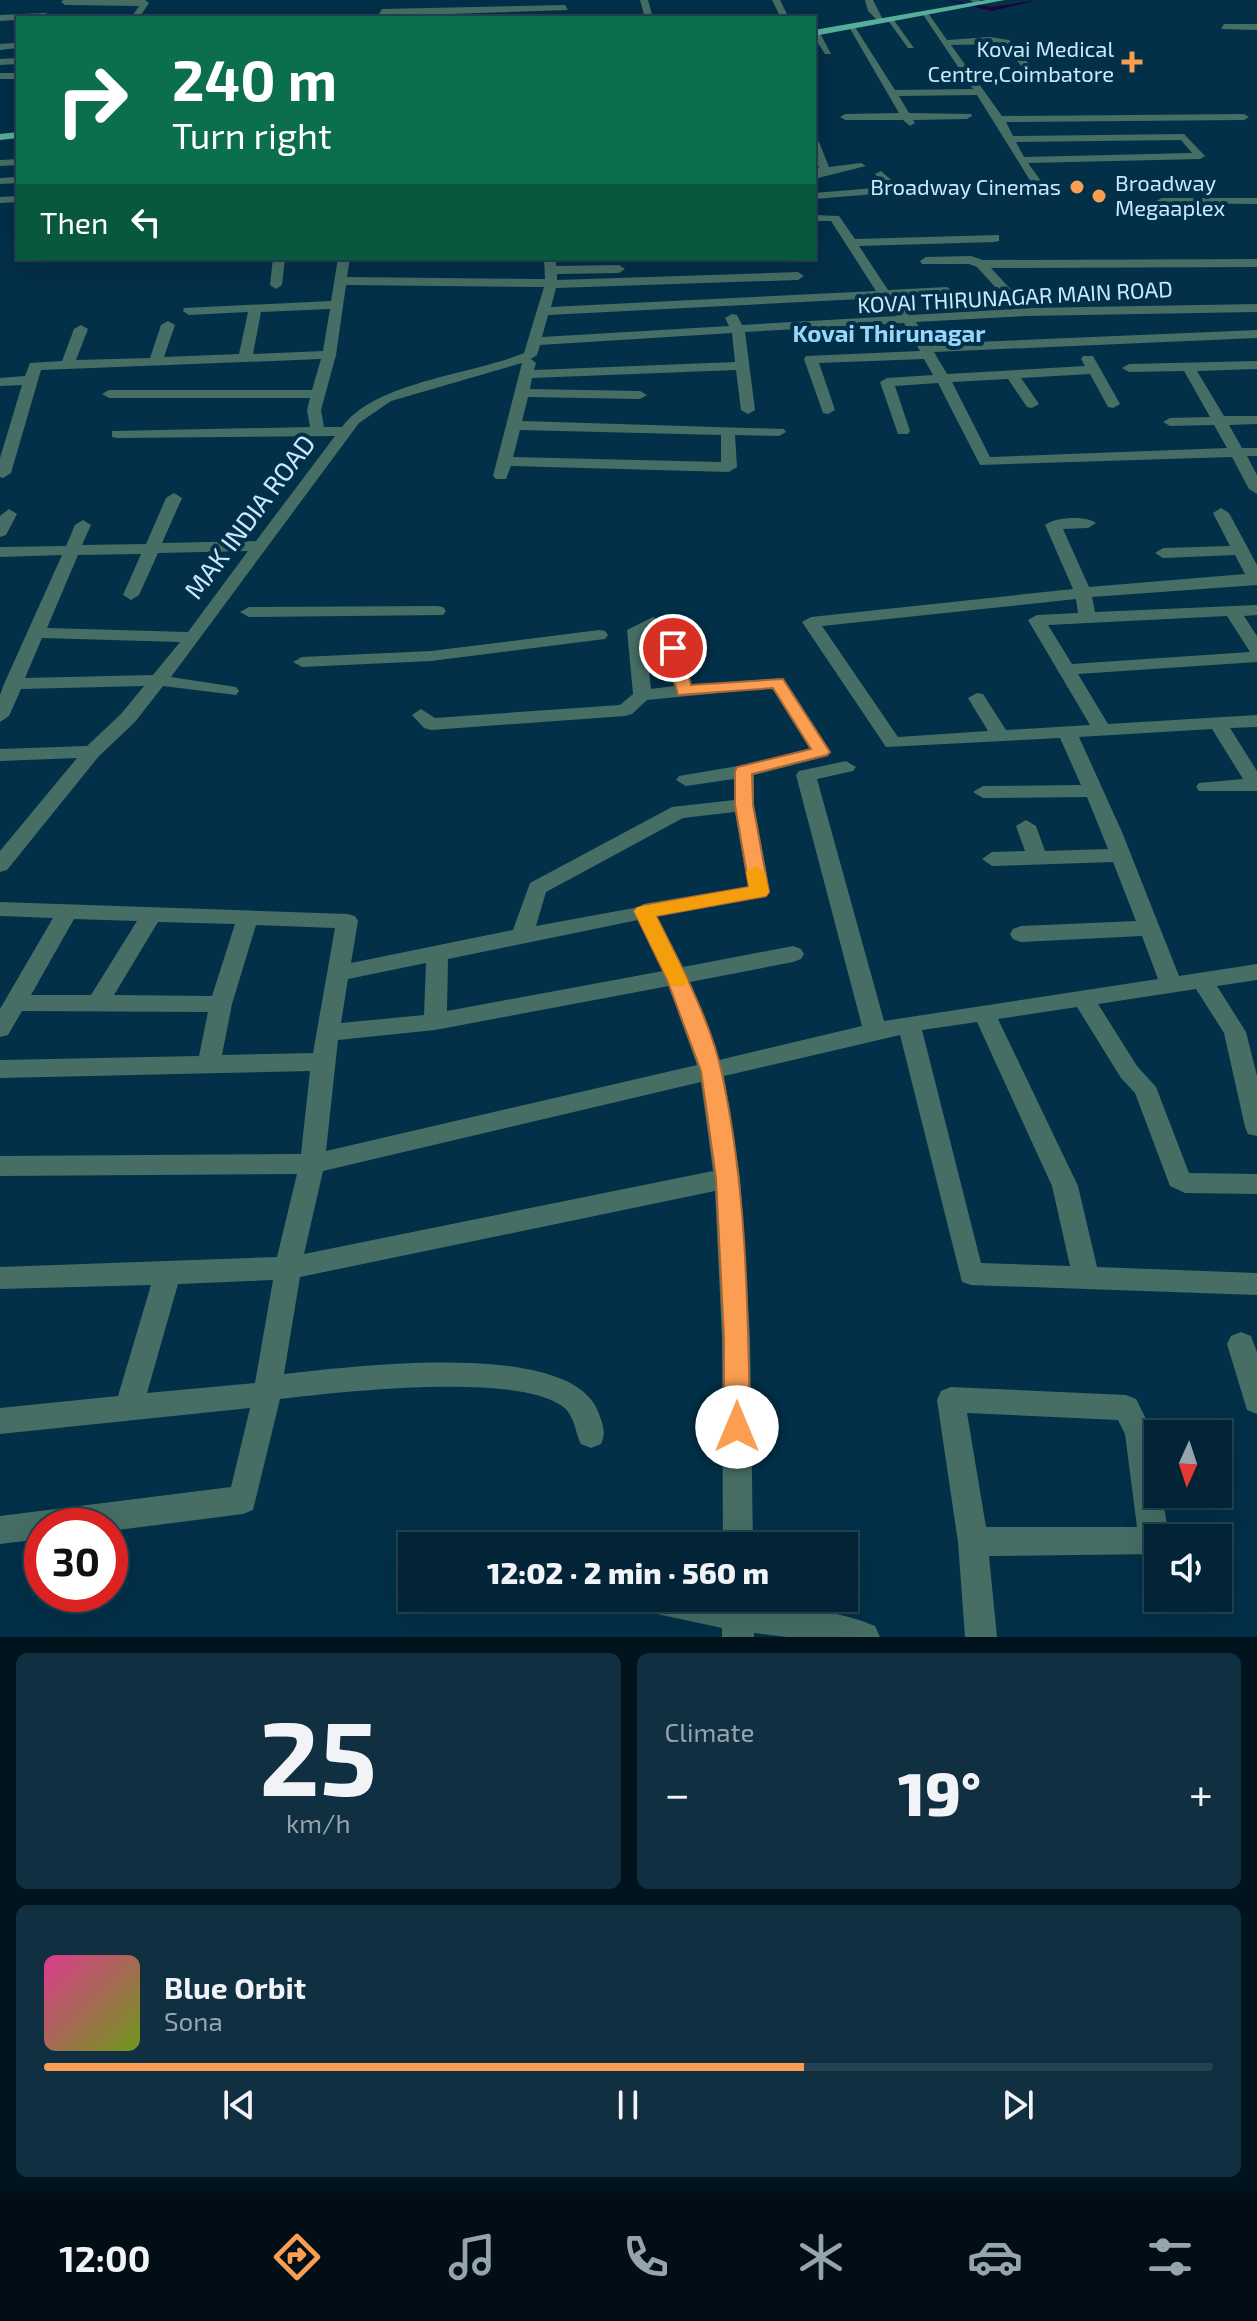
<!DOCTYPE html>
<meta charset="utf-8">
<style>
body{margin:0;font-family:"Exo 2",sans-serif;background:#103042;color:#f1f3f6;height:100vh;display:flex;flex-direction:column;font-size:30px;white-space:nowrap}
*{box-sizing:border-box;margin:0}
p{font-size:26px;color:#96a4ad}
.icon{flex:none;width:44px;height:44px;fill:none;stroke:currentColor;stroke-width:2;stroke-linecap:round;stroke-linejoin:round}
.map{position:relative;height:1637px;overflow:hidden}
.details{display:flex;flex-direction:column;gap:16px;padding:16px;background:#01141e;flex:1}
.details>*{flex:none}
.banner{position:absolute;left:16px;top:16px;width:800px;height:244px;border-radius:0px;box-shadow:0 8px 32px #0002,0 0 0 2px #234151;background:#0b6e4f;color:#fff;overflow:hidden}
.needle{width:52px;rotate:183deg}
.buttons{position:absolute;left:1144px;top:1420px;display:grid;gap:16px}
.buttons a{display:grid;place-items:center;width:88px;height:88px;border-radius:0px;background:#022436;box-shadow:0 8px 32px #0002,0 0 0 2px #234151;font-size:40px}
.speed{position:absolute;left:24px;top:1508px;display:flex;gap:16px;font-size:40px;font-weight:700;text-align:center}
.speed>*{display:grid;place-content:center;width:104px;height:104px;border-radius:50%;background:#022436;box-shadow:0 8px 32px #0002,0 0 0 2px #234151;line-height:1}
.speed .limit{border:12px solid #d22;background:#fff;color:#111}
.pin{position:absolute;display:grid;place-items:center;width:68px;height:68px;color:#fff;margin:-34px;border:4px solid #fff;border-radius:50%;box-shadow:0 2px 8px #0007}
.me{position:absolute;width:88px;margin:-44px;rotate:0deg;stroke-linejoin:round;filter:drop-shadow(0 0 6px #0008)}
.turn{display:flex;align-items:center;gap:28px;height:168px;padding:0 24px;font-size:36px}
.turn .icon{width:104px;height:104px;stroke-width:2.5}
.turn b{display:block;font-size:56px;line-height:68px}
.then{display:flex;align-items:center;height:76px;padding:0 24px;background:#0003;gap:16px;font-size:30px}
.big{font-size:60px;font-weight:800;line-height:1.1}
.details .widget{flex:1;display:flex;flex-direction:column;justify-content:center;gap:12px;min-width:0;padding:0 28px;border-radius:12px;background:#103042}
.details .dial{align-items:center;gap:0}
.dial b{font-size:104px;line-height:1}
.song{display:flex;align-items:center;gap:24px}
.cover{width:96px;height:96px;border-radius:12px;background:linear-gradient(135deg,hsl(330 70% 55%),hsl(80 70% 35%))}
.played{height:8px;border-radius:4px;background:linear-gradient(90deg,#fc9e52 65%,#234151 65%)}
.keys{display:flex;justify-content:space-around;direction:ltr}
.heat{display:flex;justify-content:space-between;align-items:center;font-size:44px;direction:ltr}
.details .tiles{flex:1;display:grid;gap:16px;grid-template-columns:1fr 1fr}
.widget:last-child{grid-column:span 2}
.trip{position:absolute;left:398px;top:1532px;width:460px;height:80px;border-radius:0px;background:#022436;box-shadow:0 8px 32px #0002,0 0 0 2px #234151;font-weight:800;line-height:80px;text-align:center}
.menu{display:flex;height:128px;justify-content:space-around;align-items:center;background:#010e16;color:#96a4ad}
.menu .icon{width:56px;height:56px}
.menu .active{color:#fc9e52}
.menu b{font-size:36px;color:#f1f3f6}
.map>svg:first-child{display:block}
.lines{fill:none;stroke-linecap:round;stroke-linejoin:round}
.canal{fill:#1c033b;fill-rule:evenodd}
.minor{fill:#466e64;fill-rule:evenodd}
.major{fill:#57ae9b;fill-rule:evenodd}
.route{fill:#fc9e52;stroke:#a46735;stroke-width:2}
.slow{fill:#f59e0b}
.poi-dot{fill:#fc9e52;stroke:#023048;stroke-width:3}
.labels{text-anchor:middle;stroke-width:8;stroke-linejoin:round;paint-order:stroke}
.far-poi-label{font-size:22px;fill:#cae8fc;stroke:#023048;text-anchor:end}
.far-street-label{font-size:22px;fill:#cae8fc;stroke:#023048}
.far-neighbourhood-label{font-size:24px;font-weight:bold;fill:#98d6fd;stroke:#023048}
.street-label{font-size:26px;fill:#cae8fc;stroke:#023048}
</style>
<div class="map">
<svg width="1257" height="1637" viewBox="0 0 1257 1637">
<rect width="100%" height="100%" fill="#023048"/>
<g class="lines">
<!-- canal -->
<polygon class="canal" points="945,0 992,7 1037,0 992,11"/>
<!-- minor -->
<g class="minor">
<polygon points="63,0 145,0 149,3 139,18 131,18 139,6 65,5 61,2"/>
<polygon points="640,0 648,0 653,18 645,18"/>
<polygon points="772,0 780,0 789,18 781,18"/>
<polygon points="865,0 873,0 883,20 877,20 868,11"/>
<polygon points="970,0 980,0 980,1 976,4"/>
<polygon points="565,5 568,10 326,18 379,14 382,9"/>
<polygon points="46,13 49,18 0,21 0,15"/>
<path d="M922,13H928L947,40L990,37L1009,40L1038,75V79H1032L1003,44L951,45L1002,116L1244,114L1249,117L1244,120L1006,122L1013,136L1184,134L1205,156L1200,159L1028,163L1046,188L1036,190L977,95L899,96L909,113L971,114L972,116L967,119L913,120L915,123L910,126L903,120H845L840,117L845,114L899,113L849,27L853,24L895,90L973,89ZM1181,140L1192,153L1024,157L1016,142Z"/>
<polygon points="719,14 724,18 715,18"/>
<polygon points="887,19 893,19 914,48 908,48"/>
<polygon points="1224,24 1257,24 1257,30 1221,29"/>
<polygon points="814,31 819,31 831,54 825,54 814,37"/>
<polygon points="14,43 17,48 0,50 0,44"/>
<polygon points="18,58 18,64 0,65 0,59"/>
<rect x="0" y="73" width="18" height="6"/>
<polygon points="814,139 819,142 829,167 861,163 866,166 814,179 814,169 819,168 814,156"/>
<polygon points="18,159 18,165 0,166 0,160"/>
<polygon points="881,171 900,188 900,192 814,199 814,193 887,187 875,174"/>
<polygon points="18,177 18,183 0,184 0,178"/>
<polygon points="18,196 18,202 0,203 0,197"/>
<polygon points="1162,198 1257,198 1257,204 1158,203 1156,201"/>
<path d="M814,215L839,216L855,239L999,235V241L995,242L859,246L888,290L947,287L953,291L947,295L894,297L910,315L1015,309L977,267L969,264H922L920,261L926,257L971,256L983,260L1257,259V267L991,268L1028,308L1257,304V312L1025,316L916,322L929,344L1257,330V338L934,352L947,374L1085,366L1081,359L1083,356H1093L1120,404L1113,408L1108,407L1090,374L1021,378L1039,404L1032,408L1027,407L1008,379L952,382L990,457L1227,448L1214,425L1170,426L1163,422L1170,418L1210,417L1184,371L1129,372L1122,368L1129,364L1257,361V369L1197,371L1224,416H1257V424L1229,425L1242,448H1257V456H1247L1257,475V494L1249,489L1232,457L980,465L938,383L895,386L910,431L908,434H898L880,382L887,378L933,375L924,359L819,363L835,410L828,414L823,413L804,359L806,356L920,351L904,323L745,332L755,410L748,414L741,410L736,370L532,378L530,389L640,391L647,395L640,399L528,397L522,421L784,429L786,432L779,436L735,435L737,467L729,472L511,466L506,479H496L493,476L522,363L391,401L359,423L171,677L236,687L239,691L236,695L163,686L135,722L99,756L7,870L0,872V851L77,758L0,761V749L87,746L121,714L144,686L21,689L9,716L0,722V695L4,684L62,555L0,557V547L66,546L75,525L83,520L91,525L82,545L146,544L166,498L174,493L182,498L162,543L256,541L335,436L117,438L112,437V431L310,427L307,410L310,398H109L102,394L109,390H312L321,359L41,370L11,473L3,478L0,477V458L22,385L0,386V378L25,376L30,363L62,361L74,329L81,325L88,329L76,360L150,358L161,325L168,321L175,325L164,357L239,354L248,312L189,315L183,311L184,308L331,301L338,258H350L347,277L545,279L544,258H556V266L619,265L625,269L619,273L557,274V280L798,272L804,276L798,280L556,288L551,307L876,291L831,221H814ZM346,285L544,287L524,353C471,375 376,381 342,427H324L321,410L336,355ZM881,298L897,316L742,325L737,315L732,314L725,318L729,326L542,337L548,315ZM330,309L323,351L253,354L261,312ZM732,333L735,362L534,370L536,363L531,359L537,355L540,345ZM520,430L721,435V462L513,457ZM248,551L188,632L47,628L78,555L141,554L123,595L131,600L139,595L158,553ZM42,638L180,642L153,675L25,678Z"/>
<polygon points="273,258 285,258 282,285 276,289 270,285"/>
<path d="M1221,508L1229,513L1257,565V585L1092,597L1095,612L1257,605V615L1244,616L1257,636V662L1078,674L1108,724L1257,715V727L1230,728L1257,771V791H1199L1196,787L1199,783L1243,779L1212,729L1079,737L1122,832L1179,976L1257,964V980L1217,986L1246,1032L1257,1076V1136L1248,1134L1245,1127L1224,1033L1196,989L1098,1004L1137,1066L1156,1087L1189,1173L1257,1174V1194L1185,1193L1170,1186L1135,1093L1121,1078L1077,1007L998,1019L1078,1186L1097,1267L1257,1273V1295L971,1285L962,1282L900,1035L724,1076L740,1178L750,1338L753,1546H723L722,1338L715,1191L300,1277L284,1374C350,1367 565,1339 597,1409C602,1422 607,1432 601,1444L591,1448L581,1444C575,1432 575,1415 562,1406C513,1372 341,1392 280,1399L253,1510L243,1514L110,1531V1526H42V1539L0,1544V1516L231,1487L250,1408L0,1434V1408L118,1396L151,1285L0,1289V1267L277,1257L297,1174L0,1176V1156L301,1154L310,1071L0,1078V1060L199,1056L208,1012L22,1011L8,1035L0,1037V1009L53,918L0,916V902L347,914L355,916L358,921L351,963L513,930L530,883L672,807L734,800V779L686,786L676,780L679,776L744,765L810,749L772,688L647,700L632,714L625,716L431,730L424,728L412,715L421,709L435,718L620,705L633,694L627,630L653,617L662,622L645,632L651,689L674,686L664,648L673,643L682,648L691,685L783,678L831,752L828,756L754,775V805L770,892L766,897L657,916L683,967L793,946L801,949L804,954L801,959L793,962L690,982L719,1060L862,1026L796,775L799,771L846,761L856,767L853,771L817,779L884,1021L1158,979L1142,936L1021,942L1013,939L1010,934L1013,929L1021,926L1136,921L1113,862L992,866L982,859L992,852L1025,851L1016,826L1026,820L1036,826L1045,851L1108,849L1087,797L983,798L973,792L983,786L1081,785L1060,738L886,747L802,622L811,617L1073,589L1045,525C1055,517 1086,515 1096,523L1088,528L1063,529L1089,587L1245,574L1235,555L1163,558L1155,553L1163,548L1230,546L1213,513ZM1076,599L1078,613L1037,615L1028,620L1090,725L1006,730L983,694L977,693L968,698L988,731L898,737L822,626ZM1227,616L1250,652L1072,664L1048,625ZM735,812L748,887L536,926L546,892L683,818ZM74,919L137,921L91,995H31ZM638,920L663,971L447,1011L448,959ZM158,922L235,924L212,996L114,995ZM256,925L335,928L313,1053L222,1055L232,1004ZM426,963L424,1015L341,1023L348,979ZM669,986L697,1065L326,1151L338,1040L435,1030ZM977,1022L1052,1186L1070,1266L981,1263L922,1030ZM701,1082L713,1171L304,1254L323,1171ZM273,1280L255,1383L147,1393L178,1284Z"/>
<polygon points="9,509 17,514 6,535 0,537 0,516"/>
<polygon points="437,606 443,607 446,611 443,615 249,617 240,612 249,607"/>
<polygon points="599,630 605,631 608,635 605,639 431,661 302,667 293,662 302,657 431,651"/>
<polygon points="1241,1332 1251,1336 1257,1352 1257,1414 1247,1410 1227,1344 1231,1336"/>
<path d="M951,1387L1126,1395L1136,1399L1153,1433L1158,1494H1162L1169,1538H1158V1554L989,1556L997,1637H965L958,1542L937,1400L941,1391ZM967,1413L1118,1420L1125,1434L1137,1527H986Z"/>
<path d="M630,1598H753V1602C794,1607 837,1610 875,1626L880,1637H787L754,1633V1637H722V1628L634,1609Z"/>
</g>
<!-- major -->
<g class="major">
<polygon points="986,0 1005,0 814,36 814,30"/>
<polygon points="18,132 18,138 0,140 0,134"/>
</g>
</g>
<!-- route -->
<path class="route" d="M673,643L681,648L691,685L783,679L830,752L827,755L752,774L753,805L769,892L766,896L656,916C679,961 712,1024 722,1074C747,1189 748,1310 750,1427L746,1436L737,1439L728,1436L724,1427V1338L716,1178L701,1071L666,977L634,911L644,905L749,887L735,805V771L737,767L811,749L773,688L678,695L665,648Z"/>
<!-- slow -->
<polygon class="slow" points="756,866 765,872 769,892 766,896 656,916 688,981 685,986 671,986 634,911 637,907 749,887 746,872"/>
<!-- markers -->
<g class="poi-dot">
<path d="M1128 50h8v8h8v8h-8v8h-8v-8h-8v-8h8z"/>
<circle cx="1077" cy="187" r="8"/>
<circle cx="1099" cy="196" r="8"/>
</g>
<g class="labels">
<!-- far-poi labels -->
<g class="far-poi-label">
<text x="1114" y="57">Kovai Medical<tspan x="1114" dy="25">Centre,Coimbatore</tspan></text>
<text x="1115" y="191" text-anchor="start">Broadway<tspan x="1115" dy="25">Megaaplex</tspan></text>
<text x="1061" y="195">Broadway Cinemas</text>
</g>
<!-- far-street labels -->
<g class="far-street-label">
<text transform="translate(1015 297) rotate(-3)" y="8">KOVAI THIRUNAGAR MAIN ROAD</text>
</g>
<!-- far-neighbourhood labels -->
<g class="far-neighbourhood-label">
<text x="889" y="342">Kovai Thirunagar</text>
</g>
<!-- street labels -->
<g class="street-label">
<text transform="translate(250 517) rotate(-53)" y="9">MAK INDIA ROAD</text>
</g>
</g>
</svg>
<div class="buttons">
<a><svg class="needle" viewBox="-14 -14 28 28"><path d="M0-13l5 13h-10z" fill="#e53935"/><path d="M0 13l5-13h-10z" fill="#96a4ad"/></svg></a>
<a><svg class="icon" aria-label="sound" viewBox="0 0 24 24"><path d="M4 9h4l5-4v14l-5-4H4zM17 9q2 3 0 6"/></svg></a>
</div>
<div class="speed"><div class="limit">30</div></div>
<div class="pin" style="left:673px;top:648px;background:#d93025"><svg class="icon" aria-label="arrive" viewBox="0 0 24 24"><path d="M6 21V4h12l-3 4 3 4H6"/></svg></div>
<svg class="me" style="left:737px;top:1427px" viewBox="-20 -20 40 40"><circle r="19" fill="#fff"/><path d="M0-13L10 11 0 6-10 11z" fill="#fc9e52"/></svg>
<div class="trip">12:02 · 2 min · 560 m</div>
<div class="banner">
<div class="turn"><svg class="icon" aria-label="right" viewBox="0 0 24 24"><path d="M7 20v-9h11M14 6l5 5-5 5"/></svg><div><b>240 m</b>Turn right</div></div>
<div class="then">Then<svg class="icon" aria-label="left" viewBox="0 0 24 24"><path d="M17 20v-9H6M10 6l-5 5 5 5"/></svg></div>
</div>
</div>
<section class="details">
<div class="tiles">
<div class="widget dial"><b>25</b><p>km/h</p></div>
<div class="widget"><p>Climate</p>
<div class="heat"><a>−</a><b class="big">19°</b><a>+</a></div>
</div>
<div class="widget">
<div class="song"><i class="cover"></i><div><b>Blue Orbit</b><p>Sona</p></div></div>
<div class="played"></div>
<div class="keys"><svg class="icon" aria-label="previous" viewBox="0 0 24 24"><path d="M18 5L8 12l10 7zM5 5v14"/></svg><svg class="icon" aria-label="pause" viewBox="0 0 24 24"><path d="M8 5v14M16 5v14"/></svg><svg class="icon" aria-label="next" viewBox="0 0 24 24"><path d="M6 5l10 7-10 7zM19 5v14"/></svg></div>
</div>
</div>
</section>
<nav class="menu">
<b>12:00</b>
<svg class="icon active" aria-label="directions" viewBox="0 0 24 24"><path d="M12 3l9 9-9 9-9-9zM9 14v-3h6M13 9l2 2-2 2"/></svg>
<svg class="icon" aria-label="music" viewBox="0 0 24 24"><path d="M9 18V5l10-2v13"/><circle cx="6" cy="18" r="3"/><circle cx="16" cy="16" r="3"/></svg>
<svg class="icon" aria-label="phone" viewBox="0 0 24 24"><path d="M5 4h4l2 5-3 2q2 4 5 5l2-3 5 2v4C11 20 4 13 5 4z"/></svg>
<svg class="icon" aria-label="climate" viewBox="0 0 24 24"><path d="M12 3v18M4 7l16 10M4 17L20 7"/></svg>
<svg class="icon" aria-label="car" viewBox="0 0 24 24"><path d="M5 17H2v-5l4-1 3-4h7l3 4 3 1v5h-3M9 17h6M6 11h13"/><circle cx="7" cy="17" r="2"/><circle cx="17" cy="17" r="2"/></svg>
<svg class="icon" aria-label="filters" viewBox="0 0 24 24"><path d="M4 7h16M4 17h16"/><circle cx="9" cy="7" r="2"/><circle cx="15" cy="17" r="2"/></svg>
</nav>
